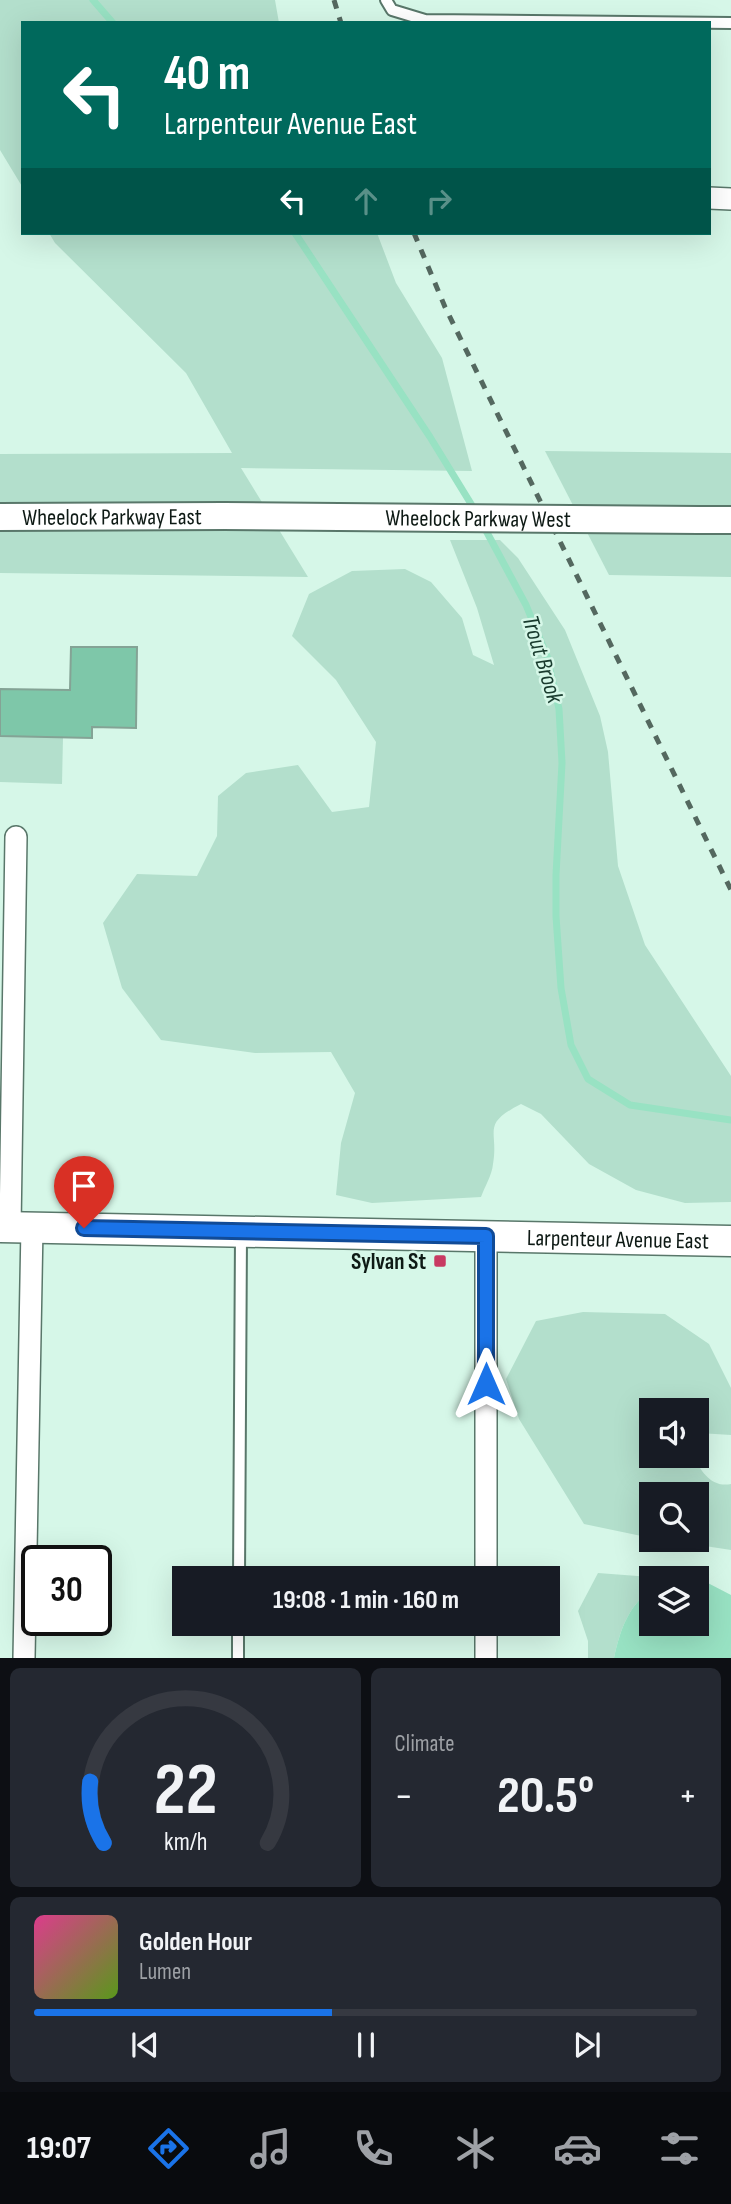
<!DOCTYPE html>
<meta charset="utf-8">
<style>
body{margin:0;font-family:"Sofia Sans Condensed",sans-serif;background:#242831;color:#f1f3f6;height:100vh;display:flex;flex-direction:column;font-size:26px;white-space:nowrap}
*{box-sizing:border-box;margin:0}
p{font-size:23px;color:#9ea1a6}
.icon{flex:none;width:38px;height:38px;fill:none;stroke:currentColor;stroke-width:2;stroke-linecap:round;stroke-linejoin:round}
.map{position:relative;height:1658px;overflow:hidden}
.side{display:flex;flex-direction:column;gap:10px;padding:10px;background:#0d0f14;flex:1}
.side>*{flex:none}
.top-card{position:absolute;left:21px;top:21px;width:690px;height:214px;border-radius:0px;box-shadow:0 7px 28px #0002;background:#00695c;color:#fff;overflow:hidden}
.controls{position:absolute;left:639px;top:1398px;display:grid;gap:14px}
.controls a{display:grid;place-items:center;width:70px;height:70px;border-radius:0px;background:#171b24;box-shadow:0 7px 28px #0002;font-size:35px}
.speed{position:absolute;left:21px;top:1545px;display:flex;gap:14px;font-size:35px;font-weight:700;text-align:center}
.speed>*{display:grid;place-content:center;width:91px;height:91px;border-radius:50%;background:#171b24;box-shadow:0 7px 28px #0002;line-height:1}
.speed .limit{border:4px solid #111;border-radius:10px;background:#fff;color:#111}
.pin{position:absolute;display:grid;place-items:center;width:60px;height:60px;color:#fff;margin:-72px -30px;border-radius:50% 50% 50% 0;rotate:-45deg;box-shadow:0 0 7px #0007}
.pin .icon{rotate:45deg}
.me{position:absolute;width:77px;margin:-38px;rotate:0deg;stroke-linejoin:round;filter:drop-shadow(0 0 5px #0008)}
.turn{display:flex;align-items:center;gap:24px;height:147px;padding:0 28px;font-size:32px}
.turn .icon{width:91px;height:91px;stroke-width:2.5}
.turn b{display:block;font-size:49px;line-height:60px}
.lanes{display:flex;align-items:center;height:66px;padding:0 28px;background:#0003;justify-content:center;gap:35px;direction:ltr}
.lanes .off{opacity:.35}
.big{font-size:52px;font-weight:700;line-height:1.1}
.side .widget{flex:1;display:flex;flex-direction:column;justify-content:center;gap:10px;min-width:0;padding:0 24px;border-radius:10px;background:#242831}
.side .dial{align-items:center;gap:0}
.dial svg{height:182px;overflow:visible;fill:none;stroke:#363941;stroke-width:7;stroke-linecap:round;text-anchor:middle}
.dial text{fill:#f1f3f6;stroke:none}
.song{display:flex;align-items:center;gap:21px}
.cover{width:84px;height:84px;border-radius:10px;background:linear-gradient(135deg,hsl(330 70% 55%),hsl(90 70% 35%))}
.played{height:7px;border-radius:4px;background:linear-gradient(90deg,#1a73e8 45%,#363941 45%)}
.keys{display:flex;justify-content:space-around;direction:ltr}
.heat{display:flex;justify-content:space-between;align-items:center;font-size:38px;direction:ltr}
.side .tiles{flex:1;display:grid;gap:10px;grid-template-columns:1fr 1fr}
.widget:last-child{grid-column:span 2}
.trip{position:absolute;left:172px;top:1566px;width:388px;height:70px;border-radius:0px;background:#171b24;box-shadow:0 7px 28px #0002;font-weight:700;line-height:70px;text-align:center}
.dock{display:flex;height:112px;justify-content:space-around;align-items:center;background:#090b0e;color:#9ea1a6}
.dock .icon{width:49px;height:49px}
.dock .on{color:#1a73e8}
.dock b{font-size:32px;color:#f1f3f6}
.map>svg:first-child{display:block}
.green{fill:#b3dfcc}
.water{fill:#98e2c3}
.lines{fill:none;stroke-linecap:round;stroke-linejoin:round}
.stream{stroke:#98e2c3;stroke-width:7}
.building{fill:#7ec7a9;stroke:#84a395;stroke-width:2}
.service-casing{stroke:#59776a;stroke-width:14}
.minor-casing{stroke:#59776a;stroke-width:24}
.tertiary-casing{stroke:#59776a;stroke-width:30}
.secondary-casing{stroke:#59776a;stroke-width:33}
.service{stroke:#fff;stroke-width:10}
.minor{stroke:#fff;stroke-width:21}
.tertiary{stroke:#fff;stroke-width:26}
.secondary{stroke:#fff;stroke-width:30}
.rail{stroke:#54685f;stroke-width:5;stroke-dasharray:9 9;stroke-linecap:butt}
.tertiary-bridge-casing{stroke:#59776a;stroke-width:30;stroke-linecap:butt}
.tertiary-bridge{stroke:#fff;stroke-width:26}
.route-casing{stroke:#114b97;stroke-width:18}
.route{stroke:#1a73e8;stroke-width:12}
.poi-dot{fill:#c83a62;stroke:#d6f7e8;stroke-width:2.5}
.labels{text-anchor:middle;stroke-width:5;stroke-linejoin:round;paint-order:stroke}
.street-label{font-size:23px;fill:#0e1a15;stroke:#d6f7e8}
.poi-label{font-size:23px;font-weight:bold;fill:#0e1a15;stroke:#d6f7e8;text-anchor:end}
.water-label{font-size:24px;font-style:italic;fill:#193b2e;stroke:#d6f7e8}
</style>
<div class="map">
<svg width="731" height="1658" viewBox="0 0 731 1658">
<rect width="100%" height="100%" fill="#d6f7e8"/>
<!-- green -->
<g class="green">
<polygon points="0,0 275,0 279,23 23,23 23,188 0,150"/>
<polygon points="49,233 377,233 396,283 442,358 472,471 241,468 308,577 0,573 0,454 232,453 186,373 55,243"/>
<polygon points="545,451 731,453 731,577 609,575"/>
<path d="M450,540H500L518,558L565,630L600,716L608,752L618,866L645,945L731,1076V1202L685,1203L636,1190L589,1164L541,1114L521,1104C480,1125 499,1130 493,1164C492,1175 485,1186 481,1197L372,1203L336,1195L341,1143L355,1093L331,1052L255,1053L161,1040L122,988L103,923L137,874L197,876L217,836L218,796L246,773L298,765L332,812L369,807L376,742L336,680L292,636L309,594L352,571L405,569L431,582L462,618L473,655L494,665L477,608Z"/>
<polygon points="0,736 63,737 62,784 0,782"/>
<path d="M583,1312L665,1314L709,1344L731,1388V1435L699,1433L697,1437L696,1410H651V1456H693C701,1471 711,1488 731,1484V1550L666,1540H696V1494H651V1538L584,1524L519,1419L506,1379L536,1321Z"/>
<path d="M598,1573L664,1578H651V1589C628,1607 620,1630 614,1658H588V1641L578,1611Z"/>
</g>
<!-- water -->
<path class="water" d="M697,1581H704L731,1595V1658H614C620,1630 628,1607 651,1589V1624H696Z"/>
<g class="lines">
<!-- stream -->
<g class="stream">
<polyline points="93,0 113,23"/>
<polyline points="295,233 430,437 476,512"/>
<polyline points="483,525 526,605 547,656 559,709 562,763 556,875 556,916 561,988 571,1045 588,1079 630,1105 731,1120"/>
</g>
</g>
<!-- building -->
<polygon class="building" points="71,647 137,647 136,728 92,727 92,738 0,736 0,689 70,690"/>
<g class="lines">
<!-- service casing -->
<g class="service-casing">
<g id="service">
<polyline points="386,0 392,10 425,20 731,23"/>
<polyline points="239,1578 241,1235"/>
<polyline points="238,1658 238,1624"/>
</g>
</g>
<!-- minor casing -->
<g class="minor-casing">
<g id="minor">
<polyline points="709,198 731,199"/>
<polyline points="10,1227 16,837"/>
<polyline points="486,1578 486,1236"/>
<polyline points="24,1658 32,1227"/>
<polyline points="486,1658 486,1624"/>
</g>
</g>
<!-- tertiary casing -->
<g class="tertiary-casing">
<g id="tertiary">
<path id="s1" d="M0,517L224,516"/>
<polyline points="699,520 731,520"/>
</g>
</g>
<!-- secondary casing -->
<g class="secondary-casing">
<g id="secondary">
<path id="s2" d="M0,1227L731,1241"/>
</g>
</g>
<!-- service -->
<use href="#service" class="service"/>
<!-- minor -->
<use href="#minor" class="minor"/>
<!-- tertiary -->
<use href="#tertiary" class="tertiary"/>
<!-- secondary -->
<use href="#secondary" class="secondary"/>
<!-- rail -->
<g class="rail">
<polyline points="334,0 341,23"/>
<polyline points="414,233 445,307 731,890"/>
</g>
<!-- tertiary-bridge casing -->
<g class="tertiary-bridge-casing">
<g id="tertiary-bridge">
<path id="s3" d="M224,516L699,520"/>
</g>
</g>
<!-- tertiary-bridge -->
<use href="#tertiary-bridge" class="tertiary-bridge"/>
</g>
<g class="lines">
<!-- route casing -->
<g class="route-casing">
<polyline id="route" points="84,1228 486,1236 486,1384"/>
</g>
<!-- route -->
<use href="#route" class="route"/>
</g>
<!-- markers -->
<rect class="poi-dot" x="433" y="1254" width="14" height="14" rx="3.5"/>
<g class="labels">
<!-- street labels -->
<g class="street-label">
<text dy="8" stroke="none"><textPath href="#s1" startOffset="112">Wheelock Parkway East</textPath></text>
<text dy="8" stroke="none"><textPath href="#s3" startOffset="254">Wheelock Parkway West</textPath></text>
<text dy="8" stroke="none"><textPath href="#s2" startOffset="618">Larpenteur Avenue East</textPath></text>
</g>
<!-- poi labels -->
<g class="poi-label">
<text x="426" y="1269">Sylvan St</text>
</g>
<!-- water labels -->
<g class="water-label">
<text transform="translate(543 659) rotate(73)" y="8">Trout Brook</text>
</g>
</g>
</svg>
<div class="controls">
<a><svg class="icon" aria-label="sound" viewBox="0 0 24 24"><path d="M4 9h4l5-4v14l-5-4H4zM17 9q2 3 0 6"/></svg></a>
<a><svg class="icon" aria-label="search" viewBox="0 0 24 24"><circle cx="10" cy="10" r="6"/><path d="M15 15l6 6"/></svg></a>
<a><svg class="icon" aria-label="layers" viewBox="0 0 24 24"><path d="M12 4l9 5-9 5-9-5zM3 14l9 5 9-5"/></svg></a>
</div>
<div class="speed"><div class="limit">30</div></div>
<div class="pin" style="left:84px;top:1228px;background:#d93025"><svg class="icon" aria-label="arrive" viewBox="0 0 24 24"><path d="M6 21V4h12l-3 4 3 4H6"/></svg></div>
<svg class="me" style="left:486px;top:1384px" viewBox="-20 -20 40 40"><path d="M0-17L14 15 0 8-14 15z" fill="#1a73e8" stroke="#fff" stroke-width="4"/></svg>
<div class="trip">19:08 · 1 min · 160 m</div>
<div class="top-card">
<div class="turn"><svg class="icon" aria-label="left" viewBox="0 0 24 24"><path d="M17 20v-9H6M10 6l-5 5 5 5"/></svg><div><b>40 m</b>Larpenteur Avenue East</div></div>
<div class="lanes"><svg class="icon" aria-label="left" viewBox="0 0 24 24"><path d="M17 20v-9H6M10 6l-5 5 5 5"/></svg><svg class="icon off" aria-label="ahead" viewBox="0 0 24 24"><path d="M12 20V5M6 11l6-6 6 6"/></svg><svg class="icon off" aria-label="right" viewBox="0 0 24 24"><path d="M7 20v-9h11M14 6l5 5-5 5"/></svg></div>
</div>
</div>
<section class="side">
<div class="tiles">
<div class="widget dial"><svg viewBox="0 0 100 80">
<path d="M14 69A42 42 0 1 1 86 69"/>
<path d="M14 69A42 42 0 0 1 8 42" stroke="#1a73e8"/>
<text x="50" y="56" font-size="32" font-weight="700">22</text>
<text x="50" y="72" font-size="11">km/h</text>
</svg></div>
<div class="widget"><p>Climate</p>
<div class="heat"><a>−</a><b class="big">20.5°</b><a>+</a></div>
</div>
<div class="widget">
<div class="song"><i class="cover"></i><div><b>Golden Hour</b><p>Lumen</p></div></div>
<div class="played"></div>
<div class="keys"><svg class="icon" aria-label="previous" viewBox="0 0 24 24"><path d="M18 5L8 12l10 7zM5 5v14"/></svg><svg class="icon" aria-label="pause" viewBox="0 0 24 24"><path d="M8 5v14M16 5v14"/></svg><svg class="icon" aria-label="next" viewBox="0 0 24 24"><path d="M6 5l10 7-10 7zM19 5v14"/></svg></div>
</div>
</div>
</section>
<nav class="dock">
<b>19:07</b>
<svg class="icon on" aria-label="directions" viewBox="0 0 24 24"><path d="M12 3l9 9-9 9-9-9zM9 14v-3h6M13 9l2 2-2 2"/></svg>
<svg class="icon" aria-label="music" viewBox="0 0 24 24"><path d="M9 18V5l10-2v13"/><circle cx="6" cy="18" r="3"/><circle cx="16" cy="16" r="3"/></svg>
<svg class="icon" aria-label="phone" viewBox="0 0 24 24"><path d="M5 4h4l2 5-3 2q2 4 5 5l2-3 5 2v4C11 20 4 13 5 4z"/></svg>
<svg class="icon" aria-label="climate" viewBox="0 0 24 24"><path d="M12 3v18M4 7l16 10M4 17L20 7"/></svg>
<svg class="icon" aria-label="car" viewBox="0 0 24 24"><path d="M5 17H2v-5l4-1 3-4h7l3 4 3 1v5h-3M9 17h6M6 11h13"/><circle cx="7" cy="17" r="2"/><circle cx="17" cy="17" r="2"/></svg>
<svg class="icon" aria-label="filters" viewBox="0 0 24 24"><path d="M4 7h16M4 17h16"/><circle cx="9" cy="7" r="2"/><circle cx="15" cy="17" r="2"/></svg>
</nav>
